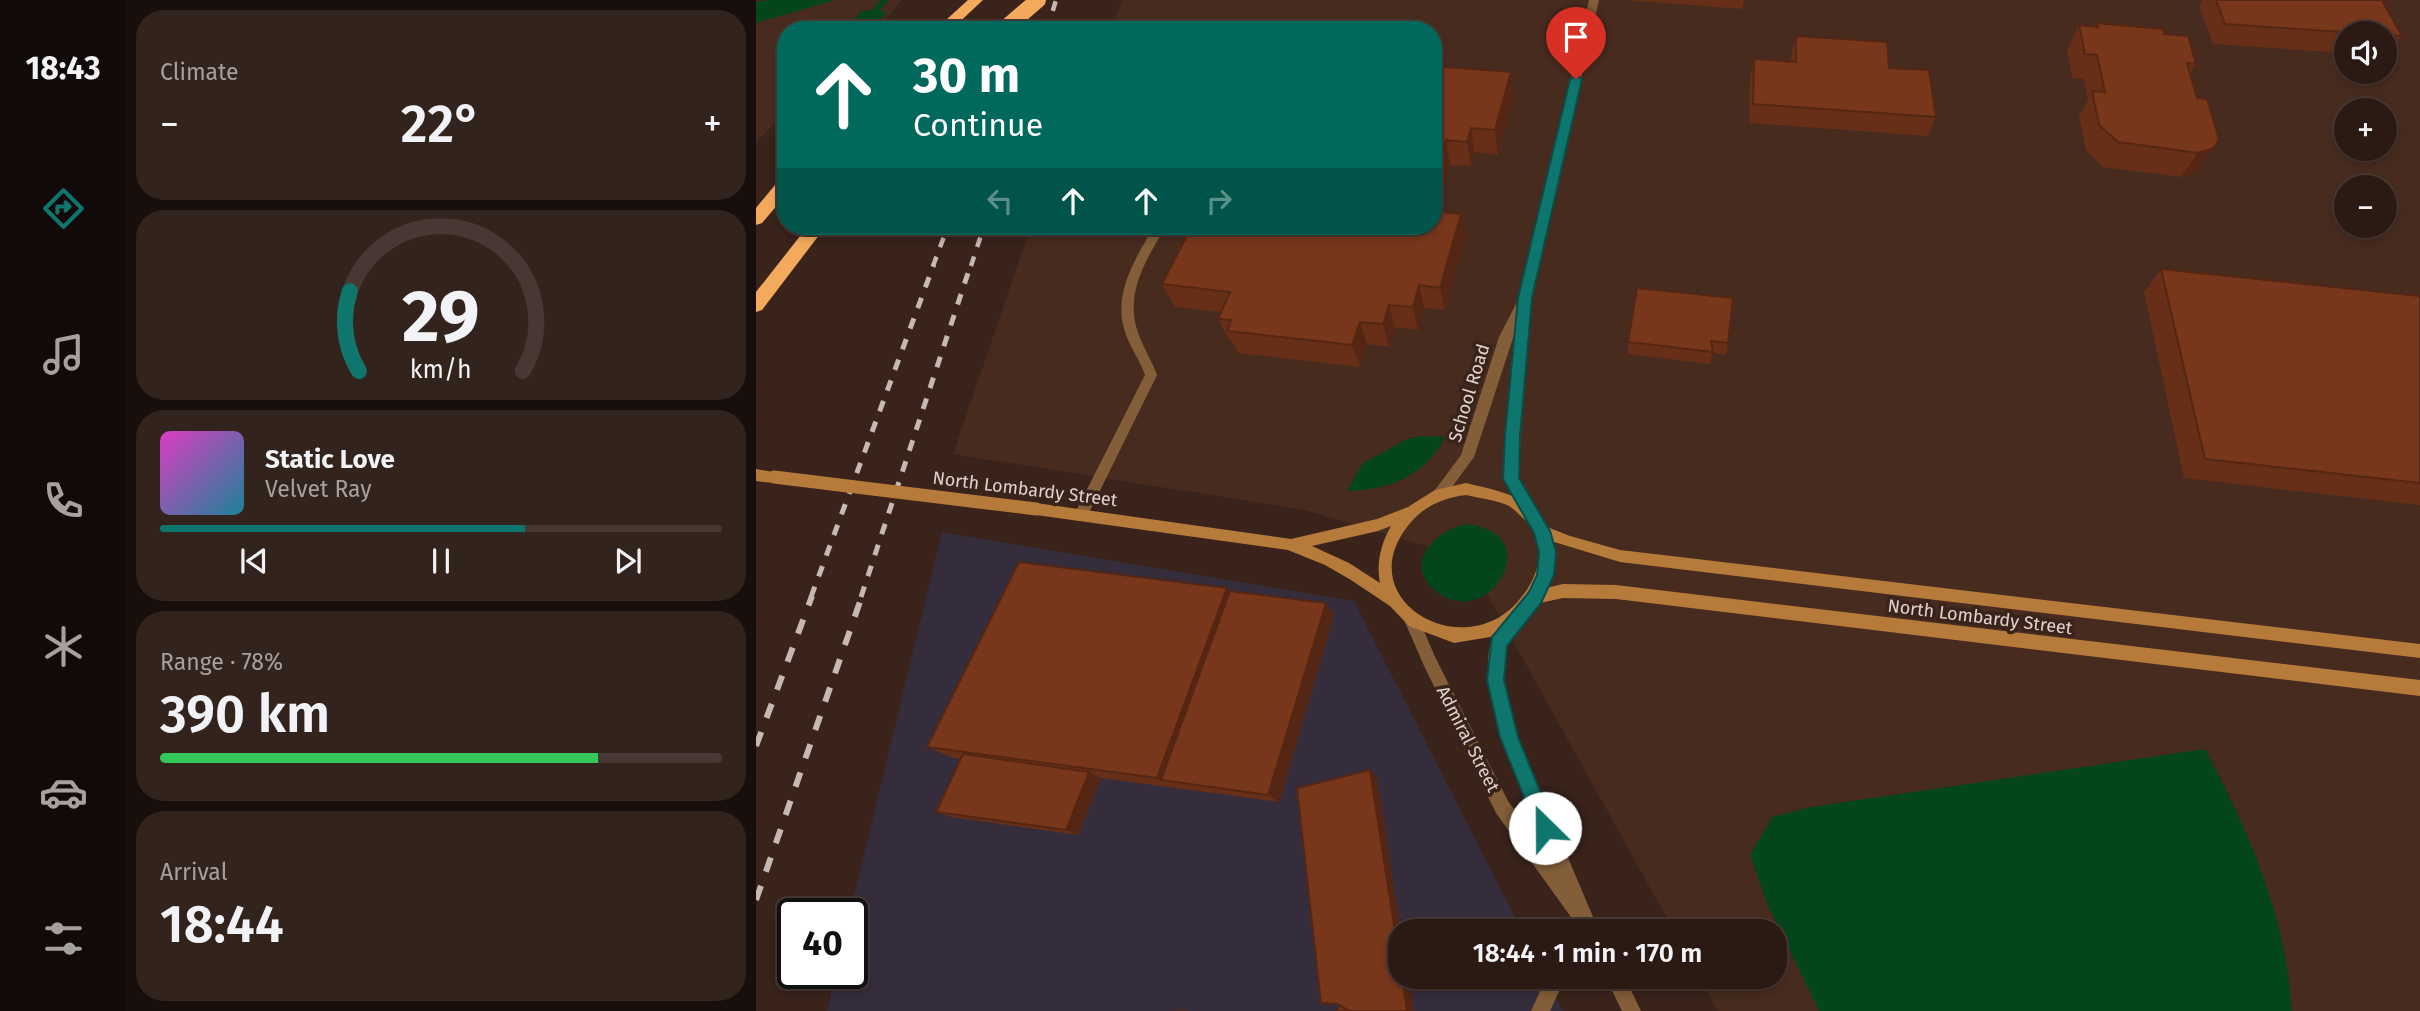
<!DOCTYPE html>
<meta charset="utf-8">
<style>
body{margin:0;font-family:"Fira Sans",sans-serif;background:#33231d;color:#f1f3f6;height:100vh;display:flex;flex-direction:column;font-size:26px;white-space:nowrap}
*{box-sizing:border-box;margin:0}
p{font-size:23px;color:#a6a1a0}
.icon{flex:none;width:38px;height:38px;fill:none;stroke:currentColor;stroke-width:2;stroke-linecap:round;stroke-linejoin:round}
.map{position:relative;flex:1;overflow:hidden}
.panel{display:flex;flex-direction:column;gap:10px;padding:10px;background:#180e0b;width:630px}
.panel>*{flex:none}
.hud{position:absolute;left:21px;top:21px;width:665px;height:214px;border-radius:28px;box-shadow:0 4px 10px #0003,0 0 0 2px #473834;background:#00695c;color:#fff;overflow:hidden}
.tools{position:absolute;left:1578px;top:21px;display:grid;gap:14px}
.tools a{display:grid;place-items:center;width:63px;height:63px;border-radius:50%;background:#2b1a14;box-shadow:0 4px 10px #0003,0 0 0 2px #473834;font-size:35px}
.speed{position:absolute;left:21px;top:898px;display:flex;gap:14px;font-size:35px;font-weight:700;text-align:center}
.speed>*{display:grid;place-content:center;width:91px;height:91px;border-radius:50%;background:#2b1a14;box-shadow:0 4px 10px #0003,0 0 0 2px #473834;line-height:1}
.speed .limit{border:4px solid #111;border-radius:10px;background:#fff;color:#111}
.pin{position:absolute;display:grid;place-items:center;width:60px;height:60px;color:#fff;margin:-72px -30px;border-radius:50% 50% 50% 0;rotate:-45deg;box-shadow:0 0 7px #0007}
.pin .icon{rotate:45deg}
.me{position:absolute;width:77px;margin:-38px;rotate:337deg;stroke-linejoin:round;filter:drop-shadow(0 0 5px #0008)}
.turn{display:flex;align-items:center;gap:24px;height:147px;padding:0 21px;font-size:32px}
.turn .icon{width:91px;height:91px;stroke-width:2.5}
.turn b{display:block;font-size:49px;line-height:60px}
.lanes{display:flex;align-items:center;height:66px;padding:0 21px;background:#0003;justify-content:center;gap:35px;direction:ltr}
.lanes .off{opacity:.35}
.big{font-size:52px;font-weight:600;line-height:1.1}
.panel .tile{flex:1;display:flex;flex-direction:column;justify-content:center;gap:10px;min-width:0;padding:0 24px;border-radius:28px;background:#33231d}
.panel .dial{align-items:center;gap:0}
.dial svg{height:182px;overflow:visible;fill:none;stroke:#473834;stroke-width:7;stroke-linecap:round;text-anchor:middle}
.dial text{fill:#f1f3f6;stroke:none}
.song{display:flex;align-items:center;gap:21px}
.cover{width:84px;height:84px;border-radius:10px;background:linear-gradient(135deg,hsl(310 70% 55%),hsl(190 70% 35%))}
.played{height:7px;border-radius:4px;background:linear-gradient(90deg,#0f766e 65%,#473834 65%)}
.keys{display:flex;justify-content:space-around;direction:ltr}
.heat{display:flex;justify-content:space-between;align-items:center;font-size:38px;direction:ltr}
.charge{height:10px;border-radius:5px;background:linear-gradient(90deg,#34c759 78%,#473834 0)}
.trip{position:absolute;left:632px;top:919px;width:399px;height:70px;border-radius:28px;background:#2b1a14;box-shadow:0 4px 10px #0003,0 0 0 2px #473834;font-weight:600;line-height:70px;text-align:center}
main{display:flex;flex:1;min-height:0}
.dock{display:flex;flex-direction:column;width:126px;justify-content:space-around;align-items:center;background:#110a08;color:#a6a1a0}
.dock .icon{width:49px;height:49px}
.dock .current{color:#0f766e}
.dock b{font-size:32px;color:#f1f3f6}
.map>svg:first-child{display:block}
.industrial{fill:#362d3c}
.built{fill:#472b1f;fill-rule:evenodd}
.green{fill:#05451b}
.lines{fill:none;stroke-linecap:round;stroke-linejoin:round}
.service{fill:#835e39;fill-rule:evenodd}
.minor{fill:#835e39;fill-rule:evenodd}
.tertiary{fill:#835e39;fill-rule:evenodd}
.secondary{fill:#b67b3b;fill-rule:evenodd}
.motorway{fill:#f4aa5d;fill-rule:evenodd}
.rail-far2{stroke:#c8b8b2;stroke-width:4.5;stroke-dasharray:10 10;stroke-linecap:butt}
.rail-far1{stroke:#c8b8b2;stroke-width:5;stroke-dasharray:11 11;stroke-linecap:butt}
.rail{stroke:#c8b8b2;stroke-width:6;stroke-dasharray:15 15;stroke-linecap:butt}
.secondary-bridge{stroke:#b67b3b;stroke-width:13}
.motorway-bridge{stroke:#f4aa5d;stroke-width:16}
.wall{fill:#672f17}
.shaded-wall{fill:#542613}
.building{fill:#78371b;stroke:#542613;stroke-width:2}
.route{fill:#0f766e;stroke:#0a4d48;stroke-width:2}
.labels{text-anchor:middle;stroke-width:7;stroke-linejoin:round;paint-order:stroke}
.street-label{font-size:18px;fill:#e1d2cc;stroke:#39231b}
</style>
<main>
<nav class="dock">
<b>18:43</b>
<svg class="icon current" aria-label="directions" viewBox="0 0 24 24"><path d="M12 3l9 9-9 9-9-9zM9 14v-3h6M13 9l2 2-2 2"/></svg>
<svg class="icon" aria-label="music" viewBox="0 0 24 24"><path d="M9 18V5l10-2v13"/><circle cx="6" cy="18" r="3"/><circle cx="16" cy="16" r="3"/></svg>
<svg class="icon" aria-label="phone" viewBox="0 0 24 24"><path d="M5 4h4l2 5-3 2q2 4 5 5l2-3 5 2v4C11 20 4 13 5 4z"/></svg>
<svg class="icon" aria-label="climate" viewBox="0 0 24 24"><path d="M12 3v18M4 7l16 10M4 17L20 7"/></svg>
<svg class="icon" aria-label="car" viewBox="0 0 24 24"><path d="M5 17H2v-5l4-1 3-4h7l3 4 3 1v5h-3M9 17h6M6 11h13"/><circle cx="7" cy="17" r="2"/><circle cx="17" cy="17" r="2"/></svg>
<svg class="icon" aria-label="filters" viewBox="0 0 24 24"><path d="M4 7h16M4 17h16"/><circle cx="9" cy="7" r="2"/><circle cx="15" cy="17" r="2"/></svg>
</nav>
<section class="panel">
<div class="tile"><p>Climate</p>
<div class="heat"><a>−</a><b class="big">22°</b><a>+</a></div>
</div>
<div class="tile dial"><svg viewBox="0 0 100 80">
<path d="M14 69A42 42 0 1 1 86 69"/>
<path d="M14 69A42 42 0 0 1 10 34" stroke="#0f766e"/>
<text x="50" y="56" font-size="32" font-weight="700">29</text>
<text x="50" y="72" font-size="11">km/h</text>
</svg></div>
<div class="tile">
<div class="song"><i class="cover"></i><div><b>Static Love</b><p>Velvet Ray</p></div></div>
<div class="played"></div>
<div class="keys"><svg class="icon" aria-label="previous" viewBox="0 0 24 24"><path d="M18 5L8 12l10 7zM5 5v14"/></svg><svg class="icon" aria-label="pause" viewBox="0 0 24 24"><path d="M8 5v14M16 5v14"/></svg><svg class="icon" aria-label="next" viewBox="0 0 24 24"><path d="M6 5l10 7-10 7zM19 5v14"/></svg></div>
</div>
<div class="tile"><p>Range · 78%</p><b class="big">390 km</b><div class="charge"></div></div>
<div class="tile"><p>Arrival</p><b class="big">18:44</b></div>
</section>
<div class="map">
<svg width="1664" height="1011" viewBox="0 0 1664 1011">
<rect width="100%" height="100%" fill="#39231b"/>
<!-- industrial -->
<polygon class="industrial" points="186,532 598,601 766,931 644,931 644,976 790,977 807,1011 71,1011 80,973 96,973 94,913"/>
<!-- built -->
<g class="built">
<polygon points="0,0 146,0 121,30 30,30 30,111 0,143"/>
<path d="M367,0H1664V1011H962L943,977L1018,976V931H918L711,558L549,510L197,454L275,226H677V30H353ZM1591,33H1629V72H1591ZM1591,110H1629V149H1591ZM1591,187H1629V226H1591Z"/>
</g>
<!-- green -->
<g class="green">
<polygon points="12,0 79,0 0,23 0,2"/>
<polygon points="124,0 132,0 123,11 131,12 117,30 90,30 106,10 115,11"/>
<path d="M664,436L689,437C670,476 632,490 591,491L606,464L651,439Z"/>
<path d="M710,524C793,532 734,632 681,592C646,566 678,530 710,524Z"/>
<path d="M1449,749C1493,831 1530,917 1536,1011H1063L1010,901L994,855L1016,817L1055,807Z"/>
</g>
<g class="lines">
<!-- service -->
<path class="service" d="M398,226H410C390,260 367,295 383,335C388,349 396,361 401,375L330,519L325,521L320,519L318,515L389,375C384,361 375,348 370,335C355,295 379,260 398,226Z"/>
<!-- minor -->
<g class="minor">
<polygon points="833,0 843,0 775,298 762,478 781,512 779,516 774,518 769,516 748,479 761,326 718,457 688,498 678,498 676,494 705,455 743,337 763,298"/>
<polygon points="791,976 810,976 794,1011 775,1011"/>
</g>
<!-- tertiary -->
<g class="tertiary">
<path d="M762,609L767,611L769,616L750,645L748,680L761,737L843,931H825L740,813L669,668L648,620L651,615L656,613L661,615L680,659L752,801L797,863C775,810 718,697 735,642C738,631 750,620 757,611Z"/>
<polygon points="849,976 868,976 885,1011 866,1011"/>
</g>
<!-- secondary -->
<g class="secondary">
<polygon points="0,469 23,473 25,477 23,481 18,483 0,481"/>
<path d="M710,483C738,490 779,496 791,527L814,536L864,550L1664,644V658L864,562L795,541L798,554L790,588L807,584L860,585L1664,680V696L860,599L807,598L779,604L769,617L740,636L698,643L653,626L634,606L595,580L569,565L532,550L280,515L275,513L273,509L275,505L280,503L535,539L621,519L652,507L679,490ZM710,495C723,498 739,500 751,505C756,507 760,512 764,515C767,519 773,522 776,526C791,546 781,578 767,595C714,669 593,603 651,527C666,507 686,498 710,495ZM635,526C625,544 620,562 624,583L593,563L556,546L622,531Z"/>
</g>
<!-- motorway -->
<g class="motorway">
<polygon points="212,0 227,0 195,30 179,30"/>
<polygon points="30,177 30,195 6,223 0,225 0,208 24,179"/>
<polygon points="52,226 70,226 6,310 0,312 0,292"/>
</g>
<!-- rail-far2 -->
<g class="rail-far2">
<polyline points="264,30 275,0"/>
<polyline points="291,30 300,0"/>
<polyline points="177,266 192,226"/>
<polyline points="215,266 228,226"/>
</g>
<!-- rail-far1 -->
<g class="rail-far1">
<polyline points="55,597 178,264"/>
<polyline points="105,597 215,264"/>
</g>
<!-- rail -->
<g class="rail">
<polyline points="0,746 56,596"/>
<polyline points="0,900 106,596"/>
</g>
<!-- secondary-bridge -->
<polyline class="secondary-bridge" points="18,477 280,509"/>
<!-- motorway-bridge -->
<polyline class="motorway-bridge" points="247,30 282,0"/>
</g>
<!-- wall -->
<g class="wall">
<polygon points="869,0 988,0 986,9"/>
<polygon points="1447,0 1626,0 1646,36 1630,56 1629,33 1591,33 1591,53 1457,44 1443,6"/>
<polygon points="1341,23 1408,34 1440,64 1434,73 1441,98 1451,99 1440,172 1425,177 1347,167 1330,150 1323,116 1332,100 1328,79 1316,78 1311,50 1323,25 1339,27"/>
<polygon points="1040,36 1133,68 1180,117 1172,136 993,123 994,79 998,59 1035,62 1035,56"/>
<polygon points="677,66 755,72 757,97 742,155 718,152 715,166 694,165 680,211 709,237 689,310 668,308 662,330 639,327 633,347 611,344 604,367 482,353 476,341 474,341 462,319 465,312 419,307 406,284"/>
<polygon points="1405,269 1664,296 1664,505 1428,478 1388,292"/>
<polygon points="881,288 972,343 970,355 956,353 954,364 872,354 872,342"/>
<polygon points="474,591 578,615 523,802 345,778 322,835 196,817 180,812 205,759 198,758 171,747"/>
</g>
<!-- shaded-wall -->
<g class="shaded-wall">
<polygon points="755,72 757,97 742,155 739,130"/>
<polygon points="715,128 718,152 715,166 711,142"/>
<polygon points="690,140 694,165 677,220 677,181"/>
<polygon points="1458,148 1440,172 1425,177 1442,153"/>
<polygon points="705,214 709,237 689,310 684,288"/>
<polygon points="663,285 668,308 662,330 657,307"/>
<polygon points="633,305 639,327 633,347 627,324"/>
<polygon points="604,322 611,344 604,367 596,345"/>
<polygon points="471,588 484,604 405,780 419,788 401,778"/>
<polygon points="570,603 578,615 523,802 512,795"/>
<polygon points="614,770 621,778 645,931 644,931 644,964"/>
<polygon points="333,772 345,778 322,835 310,830"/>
<polygon points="646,976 652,976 658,1011 651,1011"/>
<polygon points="417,1009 433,1010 435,1011 421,1011"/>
</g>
<!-- building -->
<g class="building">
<polygon points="1460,0 1626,0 1646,36 1629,35 1629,33 1602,33 1469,24"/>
<polygon points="1341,23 1407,29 1408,34 1432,36 1440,64 1431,63 1441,98 1451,99 1463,139 1458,148 1442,153 1362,142 1343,125 1336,91 1349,92 1341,55 1329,54 1323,25 1342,27"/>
<polygon points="1040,36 1131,42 1133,68 1173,70 1180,117 997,104 998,59 1040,62"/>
<polygon points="677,66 755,72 739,130 715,128 711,142 690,140 677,181"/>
<polygon points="677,211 705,214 684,288 663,285 657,307 633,305 627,324 604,322 596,345 471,331 475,320 462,319 474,292 406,284 436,226 677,226"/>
<polygon points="1405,269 1664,296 1664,483 1449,459"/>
<polygon points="881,288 977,298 972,343 955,341 957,352 872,342"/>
<polygon points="263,562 471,588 401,778 171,747"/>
<polygon points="474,591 570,603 512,795 405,780"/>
<polygon points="207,754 333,772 310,830 180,812"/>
<polygon points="614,770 644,964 644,976 646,976 651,1011 593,1011 582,1004 565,1003 541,788"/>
<polygon points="584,1006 593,1011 581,1011"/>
</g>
<!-- route -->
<polygon class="route" points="820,75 826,79 776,298 764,436 763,478 794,531 800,552 798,575 785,603 751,646 748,680 762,737 799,828 796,834 789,837 783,834 744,737 731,680 736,637 773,592 781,575 783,552 778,533 747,479 749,436 762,298 814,79"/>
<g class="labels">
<!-- street labels -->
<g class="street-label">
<text transform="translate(713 393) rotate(-73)" y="6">School Road</text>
<text transform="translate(269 489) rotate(7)" y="6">North Lombardy Street</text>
<text transform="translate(1224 617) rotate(7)" y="6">North Lombardy Street</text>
<text transform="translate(712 739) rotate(63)" y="6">Admiral Street</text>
</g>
</g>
</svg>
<div class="tools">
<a><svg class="icon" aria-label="sound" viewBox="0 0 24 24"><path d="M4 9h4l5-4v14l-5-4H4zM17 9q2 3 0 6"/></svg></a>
<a>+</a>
<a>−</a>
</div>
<div class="speed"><div class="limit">40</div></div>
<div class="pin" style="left:820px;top:79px;background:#d93025"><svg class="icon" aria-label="arrive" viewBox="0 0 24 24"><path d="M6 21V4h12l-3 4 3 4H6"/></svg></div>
<svg class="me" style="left:789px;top:828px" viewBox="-20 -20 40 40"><circle r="19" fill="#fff"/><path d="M0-13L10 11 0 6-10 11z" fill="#0f766e"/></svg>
<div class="trip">18:44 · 1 min · 170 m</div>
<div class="hud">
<div class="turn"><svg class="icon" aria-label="ahead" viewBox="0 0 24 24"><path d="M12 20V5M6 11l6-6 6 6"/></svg><div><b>30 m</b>Continue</div></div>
<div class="lanes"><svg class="icon off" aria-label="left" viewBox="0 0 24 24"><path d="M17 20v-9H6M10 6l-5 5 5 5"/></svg><svg class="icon" aria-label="ahead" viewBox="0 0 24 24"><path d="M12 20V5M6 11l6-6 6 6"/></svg><svg class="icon" aria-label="ahead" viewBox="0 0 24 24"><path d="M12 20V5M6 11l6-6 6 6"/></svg><svg class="icon off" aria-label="right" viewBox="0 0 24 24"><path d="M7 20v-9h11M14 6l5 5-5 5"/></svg></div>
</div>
</div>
</main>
